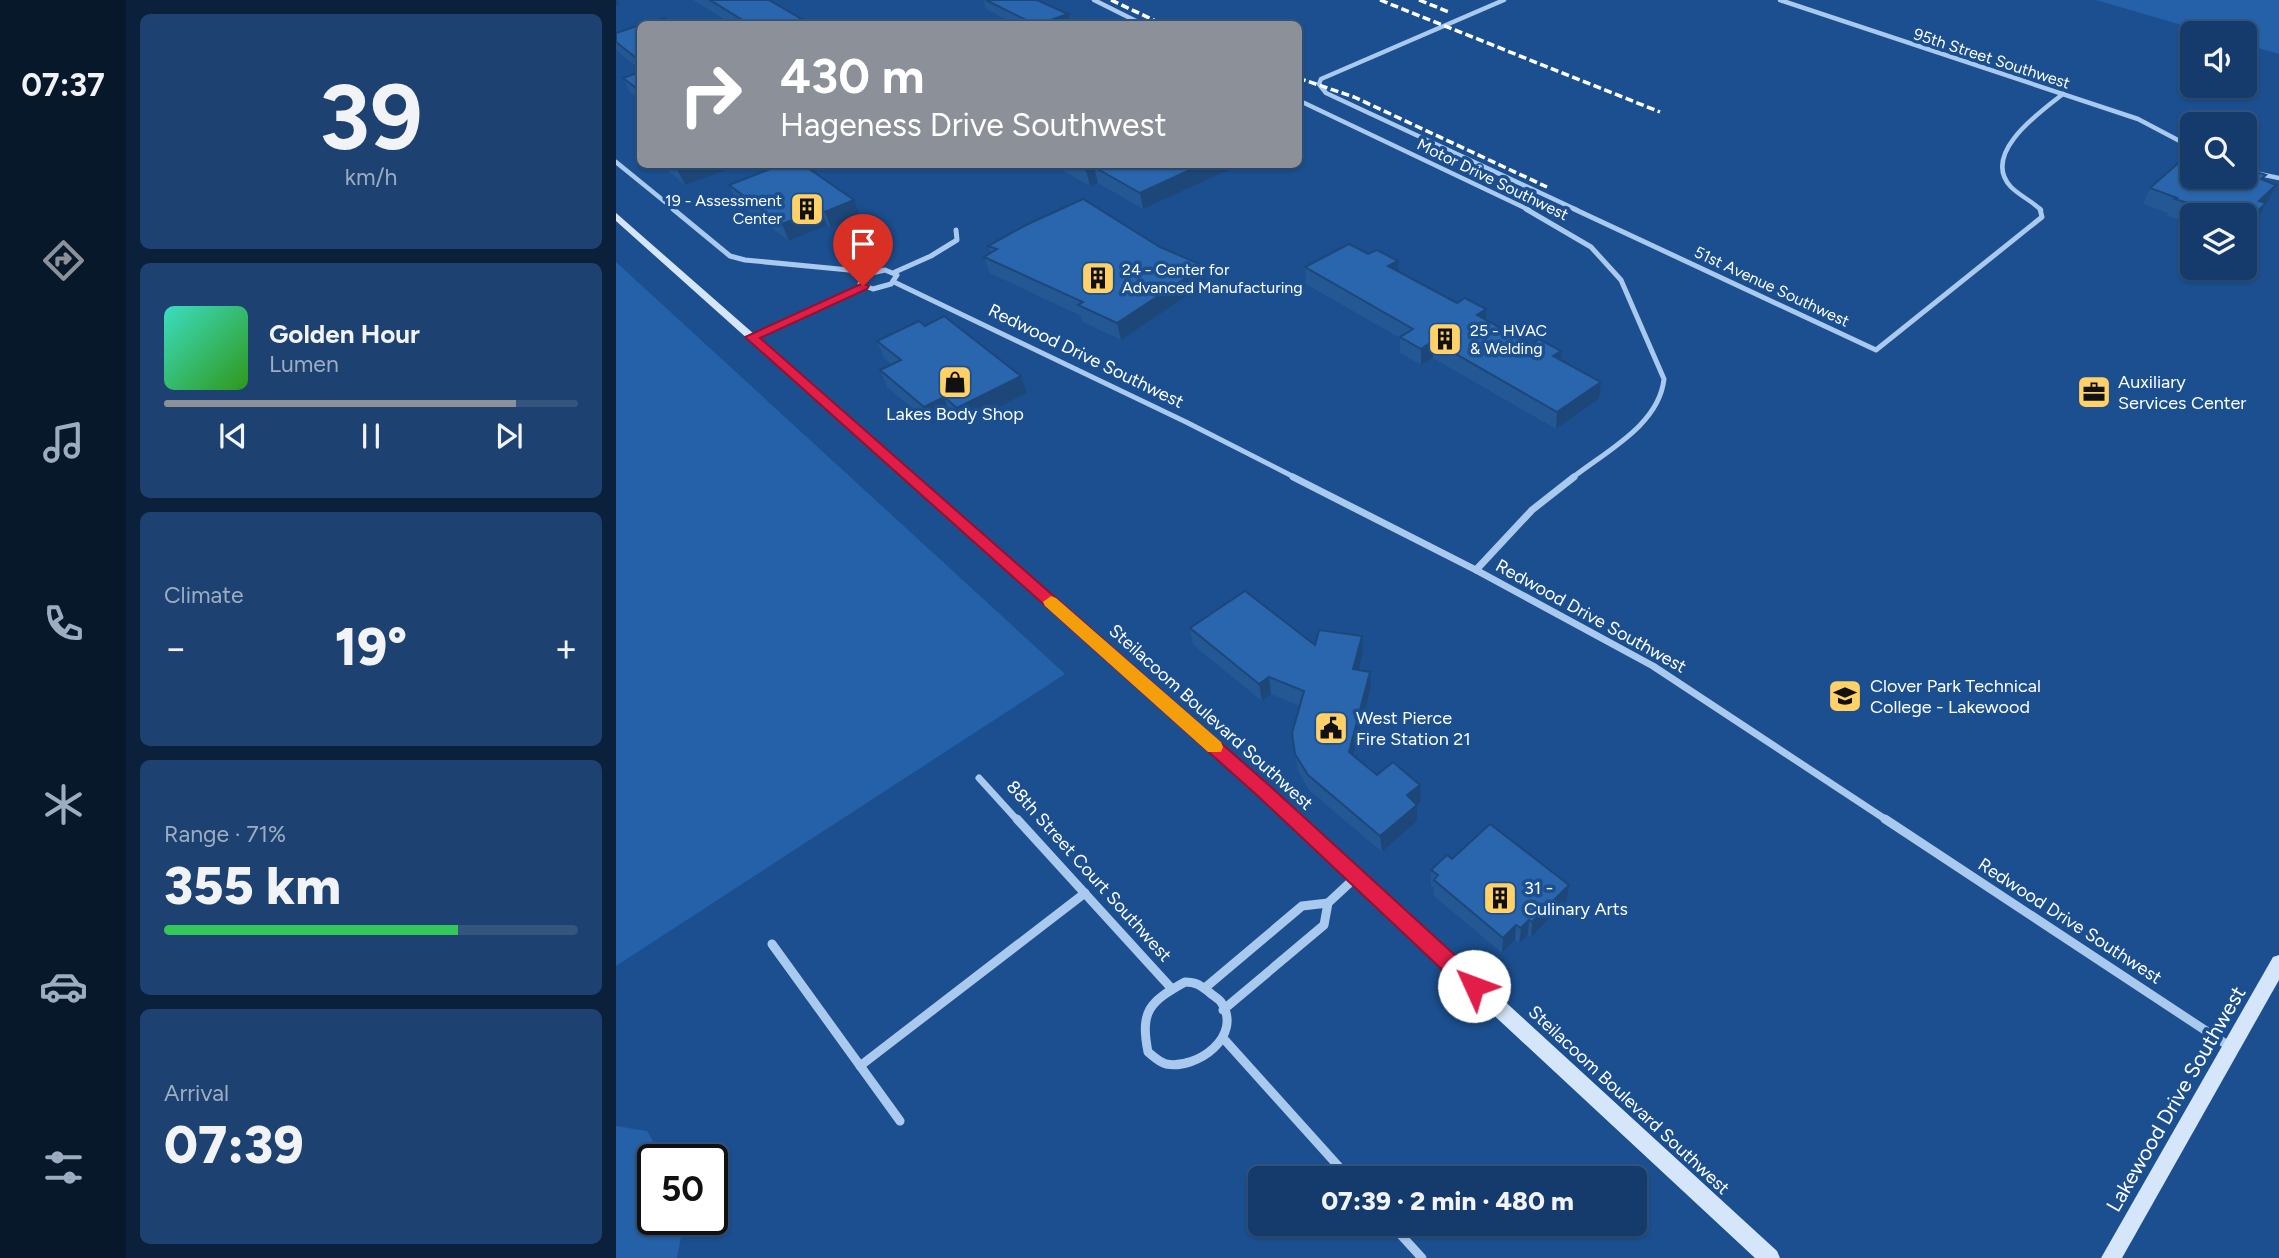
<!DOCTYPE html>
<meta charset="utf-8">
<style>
body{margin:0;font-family:Figtree,sans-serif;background:#1d4271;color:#f1f3f6;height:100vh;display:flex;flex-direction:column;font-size:26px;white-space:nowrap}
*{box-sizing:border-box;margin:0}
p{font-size:23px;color:#9dadc1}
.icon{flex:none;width:38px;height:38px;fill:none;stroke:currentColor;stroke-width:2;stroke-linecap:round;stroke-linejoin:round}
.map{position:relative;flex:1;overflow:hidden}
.drawer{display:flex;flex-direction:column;gap:14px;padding:14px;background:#0b203b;width:490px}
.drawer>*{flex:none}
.banner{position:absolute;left:21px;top:21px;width:665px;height:147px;border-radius:10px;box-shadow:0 2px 5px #0004,0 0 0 2px #33557e;background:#8c9099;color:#fff;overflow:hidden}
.controls{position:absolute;left:1564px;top:21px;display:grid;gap:14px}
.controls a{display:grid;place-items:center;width:77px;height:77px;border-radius:10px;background:#143b6b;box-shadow:0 2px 5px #0004,0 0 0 2px #33557e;font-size:35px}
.speed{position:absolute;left:21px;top:1144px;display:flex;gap:14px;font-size:35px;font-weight:700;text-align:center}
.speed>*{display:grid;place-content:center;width:91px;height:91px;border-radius:50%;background:#143b6b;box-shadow:0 2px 5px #0004,0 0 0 2px #33557e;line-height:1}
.speed .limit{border:4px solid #111;border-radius:10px;background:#fff;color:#111}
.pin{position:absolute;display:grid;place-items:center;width:60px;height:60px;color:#fff;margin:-72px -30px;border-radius:50% 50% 50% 0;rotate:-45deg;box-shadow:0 0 7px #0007}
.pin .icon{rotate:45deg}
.me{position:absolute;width:77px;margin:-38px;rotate:313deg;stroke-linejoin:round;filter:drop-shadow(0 0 5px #0008)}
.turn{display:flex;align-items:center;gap:24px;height:147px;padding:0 28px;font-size:32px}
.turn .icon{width:91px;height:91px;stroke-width:2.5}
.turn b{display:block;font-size:49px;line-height:60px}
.big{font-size:52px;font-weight:800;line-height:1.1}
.drawer .widget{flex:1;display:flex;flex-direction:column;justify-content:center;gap:10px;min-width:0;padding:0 24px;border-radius:10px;background:#1d4271}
.drawer .dial{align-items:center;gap:0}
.dial b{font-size:91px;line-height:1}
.song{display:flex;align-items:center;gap:21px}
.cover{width:84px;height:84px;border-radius:10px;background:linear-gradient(135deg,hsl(170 70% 55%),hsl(110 70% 35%))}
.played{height:7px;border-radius:4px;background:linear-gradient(90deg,#8c9099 85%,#33557e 85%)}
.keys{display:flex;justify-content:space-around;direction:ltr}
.heat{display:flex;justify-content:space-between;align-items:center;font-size:38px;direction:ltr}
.charge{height:10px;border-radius:5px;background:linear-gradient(90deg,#34c759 71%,#33557e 0)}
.trip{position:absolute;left:632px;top:1166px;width:399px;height:70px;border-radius:10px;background:#143b6b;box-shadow:0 2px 5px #0004,0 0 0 2px #33557e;font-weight:800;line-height:70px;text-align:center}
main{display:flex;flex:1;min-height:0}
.dock{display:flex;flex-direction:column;width:126px;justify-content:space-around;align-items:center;background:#08182b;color:#9dadc1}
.dock .icon{width:49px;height:49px}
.dock .on{color:#8c9099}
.dock b{font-size:32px;color:#f1f3f6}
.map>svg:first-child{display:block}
.green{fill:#2461a8}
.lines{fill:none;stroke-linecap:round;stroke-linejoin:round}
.minor-far3{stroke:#a9c9ee;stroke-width:4.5}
.minor-far2{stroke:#a9c9ee;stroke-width:5}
.minor-far1{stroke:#a9c9ee;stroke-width:7}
.minor{stroke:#a9c9ee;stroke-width:9}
.secondary{fill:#d6e6fa;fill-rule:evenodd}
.rail{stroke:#fff;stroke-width:3.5;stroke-dasharray:8 3.5;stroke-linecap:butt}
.wall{fill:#245895}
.shaded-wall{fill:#1d4779}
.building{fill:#2a66ad;stroke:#1d4779;stroke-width:2}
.route{fill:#e11d48;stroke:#92132f;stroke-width:2}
.slow{fill:#f59e0b}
.labels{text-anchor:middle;stroke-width:7;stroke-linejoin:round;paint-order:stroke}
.far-street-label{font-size:16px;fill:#fff;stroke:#1b4f8f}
.far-poi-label{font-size:16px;fill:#fff;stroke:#1b4f8f;text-anchor:start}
.street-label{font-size:18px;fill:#fff;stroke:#1b4f8f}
.poi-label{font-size:18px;fill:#fff;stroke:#1b4f8f;text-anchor:start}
.near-street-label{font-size:21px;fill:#fff;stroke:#1b4f8f}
</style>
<main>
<nav class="dock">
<b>07:37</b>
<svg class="icon on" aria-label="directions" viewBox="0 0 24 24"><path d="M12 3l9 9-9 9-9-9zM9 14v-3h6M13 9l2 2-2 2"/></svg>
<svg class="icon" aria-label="music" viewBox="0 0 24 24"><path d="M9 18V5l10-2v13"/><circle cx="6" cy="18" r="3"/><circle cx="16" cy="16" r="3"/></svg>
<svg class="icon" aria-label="phone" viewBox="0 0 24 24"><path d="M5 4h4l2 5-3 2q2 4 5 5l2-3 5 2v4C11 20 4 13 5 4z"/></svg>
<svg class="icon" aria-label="climate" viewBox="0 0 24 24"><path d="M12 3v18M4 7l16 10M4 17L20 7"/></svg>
<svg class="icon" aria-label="car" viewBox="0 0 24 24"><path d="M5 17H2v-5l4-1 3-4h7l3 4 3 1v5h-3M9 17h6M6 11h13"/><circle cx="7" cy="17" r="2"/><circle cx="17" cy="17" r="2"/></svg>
<svg class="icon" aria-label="filters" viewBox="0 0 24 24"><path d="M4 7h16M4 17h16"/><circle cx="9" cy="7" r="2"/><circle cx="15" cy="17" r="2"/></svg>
</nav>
<section class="drawer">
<div class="widget dial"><b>39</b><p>km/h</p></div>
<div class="widget">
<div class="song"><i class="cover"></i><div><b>Golden Hour</b><p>Lumen</p></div></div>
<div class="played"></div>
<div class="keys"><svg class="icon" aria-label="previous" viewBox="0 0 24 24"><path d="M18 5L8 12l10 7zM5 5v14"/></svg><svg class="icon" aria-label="pause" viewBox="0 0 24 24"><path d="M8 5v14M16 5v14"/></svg><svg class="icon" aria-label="next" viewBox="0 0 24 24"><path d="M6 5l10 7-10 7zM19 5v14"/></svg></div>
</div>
<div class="widget"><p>Climate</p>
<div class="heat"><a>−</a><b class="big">19°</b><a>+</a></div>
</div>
<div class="widget"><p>Range · 71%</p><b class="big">355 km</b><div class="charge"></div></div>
<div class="widget"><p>Arrival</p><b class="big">07:39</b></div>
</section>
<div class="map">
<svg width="1663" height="1258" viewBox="0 0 1663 1258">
<rect width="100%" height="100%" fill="#1b4f8f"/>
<!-- green -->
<g class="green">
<polygon points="1480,0 1663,0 1663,54 1629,44 1629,33 1593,33"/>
<polygon points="0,262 449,674 0,966"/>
<polygon points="0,1126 31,1131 48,1160 37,1160 37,1220 68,1220 61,1258 0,1258"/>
</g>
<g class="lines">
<!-- minor-far3 -->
<g class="minor-far3">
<polyline points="478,0 526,24"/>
<polyline points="888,0 705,79 703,84 710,93 961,210"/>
<polyline points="1164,0 1522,119 1577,148"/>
<polyline points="682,100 913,210"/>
<polyline points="0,162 59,210"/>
<polyline points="1629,171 1663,178"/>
<path d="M1425,210C1416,201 1404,196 1395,187C1364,154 1424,112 1447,94"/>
</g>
<!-- minor-far2 -->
<g class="minor-far2">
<polyline points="57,209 114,256 129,260 254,272"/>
<path d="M910,209L975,247L1005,280L1048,379C1043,425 990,451 956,478"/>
<polyline points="958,209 1260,350 1426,217 1424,209"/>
<polygon points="269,270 281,275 275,284 257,289 244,284 251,274"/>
<polyline points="279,272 315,256 341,240 340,230"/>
<polyline points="278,282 570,422 680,478"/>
<polyline points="136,337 247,287"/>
</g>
<!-- minor-far1 -->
<g class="minor-far1">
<polyline points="677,477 860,570 1037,666 1272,821"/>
<polyline points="860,570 916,510 958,477"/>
<polyline points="363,778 402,821"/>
</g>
<!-- minor -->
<g class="minor">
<polyline points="401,819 556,989"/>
<polyline points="1269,819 1616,1048"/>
<polyline points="156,944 284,1121"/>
<path d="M569,982C580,982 584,985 593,992C596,995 603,999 605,1002C628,1036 581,1070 550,1064C543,1062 537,1056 532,1052C524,1011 533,1002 569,982Z"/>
<polyline points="590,987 686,906 712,903"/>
<polyline points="607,1010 708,925 712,903 740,877"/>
<polyline points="607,1038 733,1178"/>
<polyline points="244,1066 469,893"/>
<polyline points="774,1223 806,1258"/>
</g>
<!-- secondary -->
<g class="secondary">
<polygon points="0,213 655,787 1161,1251 1164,1258 1139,1258 643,797 0,221"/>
<polygon points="1663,955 1663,980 1506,1258 1485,1258 1657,957"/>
</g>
<!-- rail -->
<g class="rail">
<polyline points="495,0 546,24"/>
<polyline points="764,0 1044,112"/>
<polyline points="803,0 833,12"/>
<polyline points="682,78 738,97 931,187"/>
</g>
</g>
<!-- wall -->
<g class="wall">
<polygon points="77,0 153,0 194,24 116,24"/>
<polygon points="367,0 421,0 454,24 399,24 370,9"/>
<polygon points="24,25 24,70 0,50 0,33"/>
<polygon points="24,72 24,100 14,92 7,78"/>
<polygon points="44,164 104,164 108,171 69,185"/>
<polygon points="435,164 614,164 615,169 527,209 482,183 474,186"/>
<polygon points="1639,169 1638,171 1647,180 1652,201 1649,203 1641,220 1629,231 1629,215 1577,215 1577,224 1551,216 1552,213 1527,204 1534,188 1577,177"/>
<polygon points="113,185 238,200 244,216 215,228 211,225 173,241 120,201"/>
<polygon points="372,246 590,283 505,340 467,322 465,316 374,273 368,257 375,253"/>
<polygon points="689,267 783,272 841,303 870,309 870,320 944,360 983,399 940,429 817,358 805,365 784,353 784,338 690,284"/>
<polygon points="261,341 411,393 348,425 334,414 315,424 271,387 264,370 276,365 268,358"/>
<polygon points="574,628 699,645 747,653 743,670 755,688 738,756 761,775 805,802 801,804 801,821 766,852 694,791 682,771 676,733 684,706 655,694 646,701 577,645"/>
<polygon points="836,859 953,885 951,901 915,937 912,935 903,943 899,940 886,953 818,896 818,888 815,886 815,870"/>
</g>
<!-- shaded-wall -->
<g class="shaded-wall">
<polygon points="0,0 2,0 4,4 0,6"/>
<polygon points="452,14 454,24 423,24"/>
<polygon points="74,164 104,164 108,171 69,185 61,169"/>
<polygon points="587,164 614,164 615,169 527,209 524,193"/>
<polygon points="478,167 482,183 474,186 470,170"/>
<polygon points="1660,185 1652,201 1635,217 1643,201"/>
<polygon points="238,200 244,216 215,228 209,212"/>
<polygon points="1650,203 1641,220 1629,231 1629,229 1635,218"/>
<polygon points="205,209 211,225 173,241 166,224"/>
<polygon points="782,261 783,277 772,266"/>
<polygon points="588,266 590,283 505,340 501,323"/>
<polygon points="870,309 870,326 861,315"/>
<polygon points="817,341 817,358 805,365 805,349"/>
<polygon points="945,351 944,368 937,356"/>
<polygon points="405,376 411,393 348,425 341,408"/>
<polygon points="985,382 983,399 940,429 941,412"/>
<polygon points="328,397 334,414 315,424 308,407"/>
<polygon points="746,636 747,653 739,686 737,669"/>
<polygon points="754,672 755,688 734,769 733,752"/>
<polygon points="653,677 655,694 646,701 643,684"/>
<polygon points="804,785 805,802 791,811 791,795"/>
<polygon points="801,805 801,821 766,852 764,836"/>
<polygon points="953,885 951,901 915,937 916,922"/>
<polygon points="913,920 912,935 903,943 905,928"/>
<polygon points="900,925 899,940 886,953 887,938"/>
</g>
<!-- building -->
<g class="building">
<polygon points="94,0 153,0 194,24 133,24"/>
<polygon points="370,0 421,0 452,14 423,24 418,24"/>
<polygon points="48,18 57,24 28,24"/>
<polygon points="218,20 226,24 205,24"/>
<polygon points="24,25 24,61 0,42 0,33"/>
<polygon points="24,72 24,91 7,78"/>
<polygon points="1575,152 1577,152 1577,177 1629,177 1629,165 1639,169 1637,171 1650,175 1645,179 1660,185 1643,201 1650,203 1635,218 1629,215 1609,215 1559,199 1561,198 1534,188"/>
<polygon points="56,164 74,164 61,169"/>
<polygon points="167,164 186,164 238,200 209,212 205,209 166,224 113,185"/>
<polygon points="460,164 587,164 524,193 478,167 470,170"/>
<polygon points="467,199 544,247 588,266 501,323 462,305 467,302 368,257 381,249 372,246 410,225"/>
<polygon points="733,244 752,254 761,250 782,261 772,266 841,303 849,298 870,309 861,315 915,345 923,339 945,351 937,356 985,382 941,412 817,341 805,349 784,337 797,329 689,267"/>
<polygon points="328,316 405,376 341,408 328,397 308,407 264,370 285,360 261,341 303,321 309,326"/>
<polygon points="629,591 699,645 703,630 746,636 737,669 754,672 733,752 761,775 777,762 804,785 791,795 801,805 764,836 692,775 679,754 676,733 688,691 653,677 643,684 574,628"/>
<polygon points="874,824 953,885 916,922 913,920 905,928 900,925 887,938 818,880 822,875 815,870 831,855 836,859"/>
</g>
<!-- route -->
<polygon class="route" points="247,283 253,286 251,289 144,338 655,787 865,979 868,986 865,993 858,995 851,993 643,797 129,337"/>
<!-- slow -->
<polygon class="slow" points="435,596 440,598 605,742 607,747 605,752 592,752 429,606 427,602"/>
<!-- icons -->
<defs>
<g id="building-square" transform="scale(1.75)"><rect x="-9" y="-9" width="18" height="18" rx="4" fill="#ffd166" stroke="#1b4f8f"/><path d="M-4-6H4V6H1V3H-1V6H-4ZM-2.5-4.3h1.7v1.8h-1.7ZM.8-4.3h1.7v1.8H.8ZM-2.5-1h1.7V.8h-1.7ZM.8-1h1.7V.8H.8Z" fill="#111"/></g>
<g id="shop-square" transform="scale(1.75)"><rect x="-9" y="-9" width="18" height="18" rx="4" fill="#ffd166" stroke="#1b4f8f"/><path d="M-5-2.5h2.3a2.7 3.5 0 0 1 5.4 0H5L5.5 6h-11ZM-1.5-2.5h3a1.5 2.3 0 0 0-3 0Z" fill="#111"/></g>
<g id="office-square" transform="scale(1.75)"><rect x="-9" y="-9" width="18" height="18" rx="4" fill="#ffd166" stroke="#1b4f8f"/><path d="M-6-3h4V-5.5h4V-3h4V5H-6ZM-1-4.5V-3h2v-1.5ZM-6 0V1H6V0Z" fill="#111"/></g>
<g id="university-square" transform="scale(1.75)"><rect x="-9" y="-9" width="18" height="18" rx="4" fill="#ffd166" stroke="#1b4f8f"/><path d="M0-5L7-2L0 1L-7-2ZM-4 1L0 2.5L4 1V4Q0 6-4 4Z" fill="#111"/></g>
<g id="civic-square" transform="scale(1.75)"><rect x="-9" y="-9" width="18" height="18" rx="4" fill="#ffd166" stroke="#1b4f8f"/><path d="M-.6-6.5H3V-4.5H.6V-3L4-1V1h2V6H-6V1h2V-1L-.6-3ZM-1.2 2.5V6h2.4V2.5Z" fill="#111"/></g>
</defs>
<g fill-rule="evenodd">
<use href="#building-square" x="191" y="209"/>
<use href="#building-square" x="482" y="278"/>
<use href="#building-square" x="829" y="339"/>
<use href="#shop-square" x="339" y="382"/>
<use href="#office-square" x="1478" y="392"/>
<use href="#university-square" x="1229" y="696"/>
<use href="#civic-square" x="715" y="728"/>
<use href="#building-square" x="884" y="898"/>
</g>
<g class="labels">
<!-- far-street labels -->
<g class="far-street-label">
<text transform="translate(1376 58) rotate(18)" y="6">95th Street Southwest</text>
<text transform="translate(877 179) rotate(26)" y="6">Motor Drive Southwest</text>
<text transform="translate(1156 286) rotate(25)" y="6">51st Avenue Southwest</text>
</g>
<!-- far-poi labels -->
<g class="far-poi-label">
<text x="166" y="206" text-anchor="end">19 - Assessment<tspan x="166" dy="18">Center</tspan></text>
<text x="506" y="275">24 - Center for<tspan x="506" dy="18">Advanced Manufacturing</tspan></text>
<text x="854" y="336">25 - HVAC<tspan x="854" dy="18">&amp; Welding</tspan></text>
</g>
<!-- street labels -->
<g class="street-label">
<text transform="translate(470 356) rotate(26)" y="6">Redwood Drive Southwest</text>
<text transform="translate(975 616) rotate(29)" y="6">Redwood Drive Southwest</text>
<text transform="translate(595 717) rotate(42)" y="6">Steilacoom Boulevard Southwest</text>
<text transform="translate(473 871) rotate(48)" y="6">88th Street Court Southwest</text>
<text transform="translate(1454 921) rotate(33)" y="6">Redwood Drive Southwest</text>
<text transform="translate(1013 1100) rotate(43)" y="6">Steilacoom Boulevard Southwest</text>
</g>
<!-- poi labels -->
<g class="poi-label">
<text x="1502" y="388">Auxiliary<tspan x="1502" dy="21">Services Center</tspan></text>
<text x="339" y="420" text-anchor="middle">Lakes Body Shop</text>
<text x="1254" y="692">Clover Park Technical<tspan x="1254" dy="21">College - Lakewood</tspan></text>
<text x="740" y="724">West Pierce<tspan x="740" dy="21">Fire Station 21</tspan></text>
<text x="908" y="894">31 -<tspan x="908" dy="21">Culinary Arts</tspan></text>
</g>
<!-- near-street labels -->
<g class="near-street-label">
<text transform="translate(1560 1099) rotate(-60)" y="7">Lakewood Drive Southwest</text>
</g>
</g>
</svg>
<div class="controls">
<a><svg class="icon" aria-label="sound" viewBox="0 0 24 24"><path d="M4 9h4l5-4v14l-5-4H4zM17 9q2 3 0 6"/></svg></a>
<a><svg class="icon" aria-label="search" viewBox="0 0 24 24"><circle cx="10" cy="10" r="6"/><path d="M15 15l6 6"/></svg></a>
<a><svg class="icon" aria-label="layers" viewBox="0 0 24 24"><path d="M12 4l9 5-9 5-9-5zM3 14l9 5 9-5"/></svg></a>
</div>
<div class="speed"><div class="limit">50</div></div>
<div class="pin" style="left:247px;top:286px;background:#d93025"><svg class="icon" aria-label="arrive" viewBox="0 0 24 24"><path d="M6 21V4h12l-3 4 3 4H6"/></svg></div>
<svg class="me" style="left:858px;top:986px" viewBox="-20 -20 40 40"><circle r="19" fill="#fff"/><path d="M0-13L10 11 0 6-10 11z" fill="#e11d48"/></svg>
<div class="trip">07:39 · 2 min · 480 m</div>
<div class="banner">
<div class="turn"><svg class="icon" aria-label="right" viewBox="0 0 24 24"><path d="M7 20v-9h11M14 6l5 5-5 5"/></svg><div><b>430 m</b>Hageness Drive Southwest</div></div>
</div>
</div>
</main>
